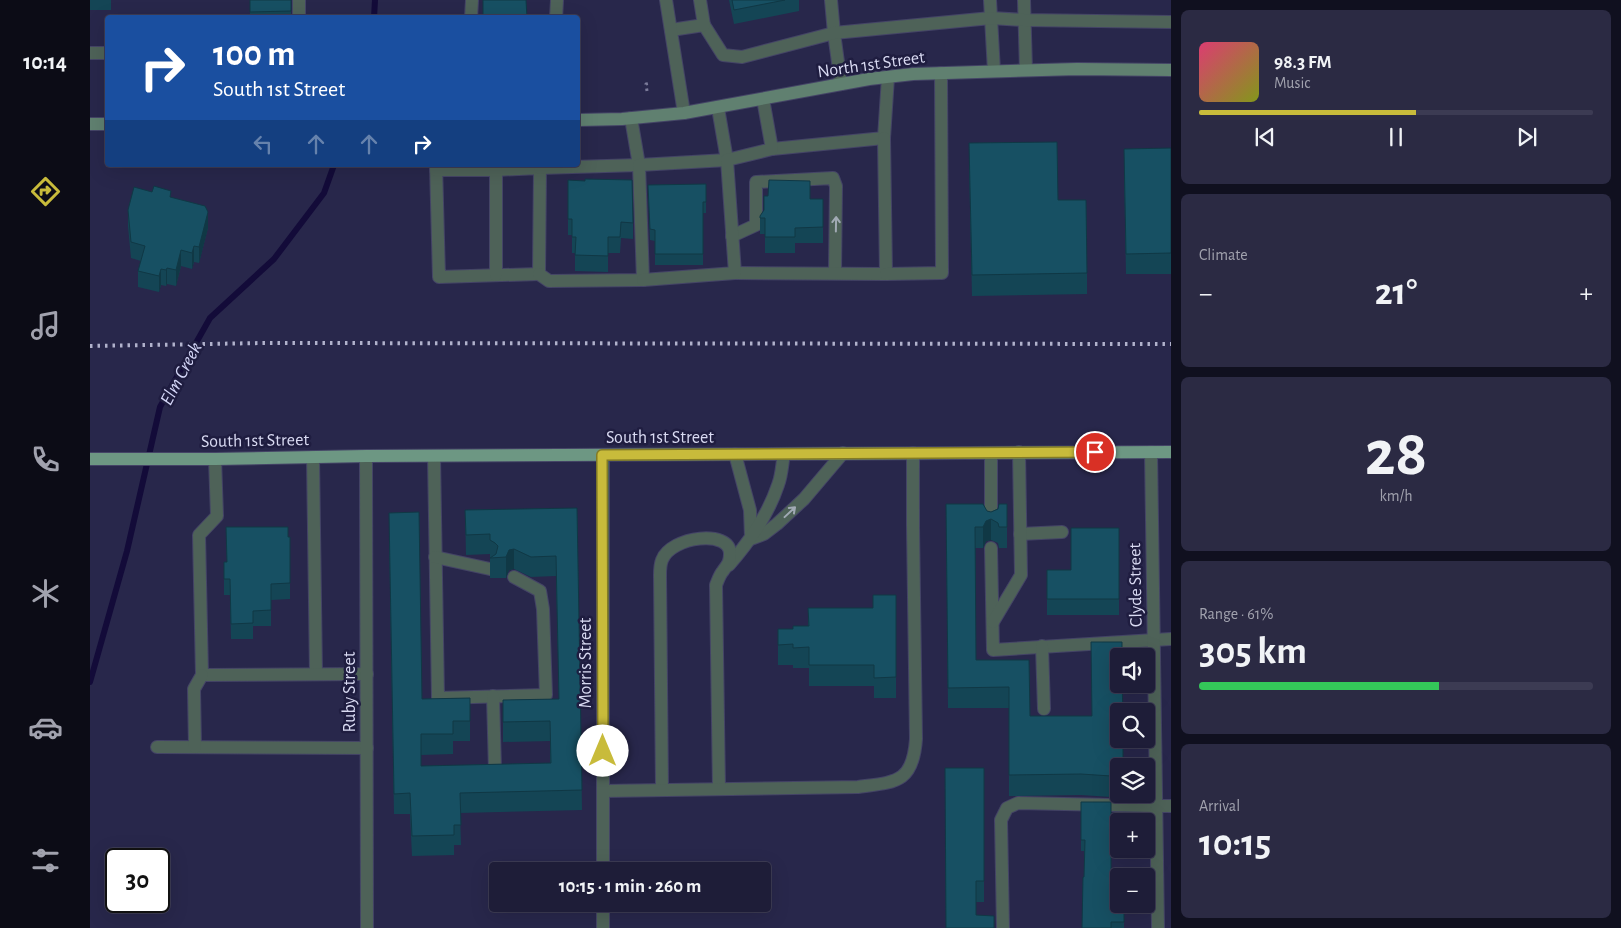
<!DOCTYPE html>
<meta charset="utf-8">
<style>
body{margin:0;font-family:"Alegreya Sans",sans-serif;background:#2b2a43;color:#f1f3f6;height:100vh;display:flex;flex-direction:column;font-size:19px;white-space:nowrap}
*{box-sizing:border-box;margin:0}
p{font-size:16px;color:#a1a2ae}
.icon{flex:none;width:28px;height:28px;fill:none;stroke:currentColor;stroke-width:2;stroke-linecap:round;stroke-linejoin:round}
.map{position:relative;flex:1;overflow:hidden}
.drawer{display:flex;flex-direction:column;gap:10px;padding:10px;background:#10101f;width:450px}
.drawer>*{flex:none}
.top-card{position:absolute;left:15px;top:15px;width:475px;height:152px;border-radius:5px;box-shadow:0 5px 20px #0002,0 0 0 1px #3c3b53;background:#1a4fa0;color:#fff;overflow:hidden}
.fabs{position:absolute;left:1020px;top:648px;display:grid;gap:10px}
.fabs a{display:grid;place-items:center;width:45px;height:45px;border-radius:5px;background:#1e1d38;box-shadow:0 5px 20px #0002,0 0 0 1px #3c3b53;font-size:25px}
.speed{position:absolute;left:15px;top:848px;display:flex;gap:10px;font-size:25px;font-weight:700;text-align:center}
.speed>*{display:grid;place-content:center;width:65px;height:65px;border-radius:50%;background:#1e1d38;box-shadow:0 5px 20px #0002,0 0 0 1px #3c3b53;line-height:1}
.speed .limit{border:2px solid #111;border-radius:8px;background:#fff;color:#111}
.pin{position:absolute;display:grid;place-items:center;width:42px;height:42px;color:#fff;margin:-21px;border:2px solid #fff;border-radius:50%;box-shadow:0 1px 5px #0007}
.me{position:absolute;width:55px;margin:-28px;rotate:0deg;stroke-linejoin:round;filter:drop-shadow(0 0 4px #0008)}
.turn{display:flex;align-items:center;gap:18px;height:105px;padding:0 25px;font-size:22px}
.turn .icon{width:65px;height:65px;stroke-width:2.5}
.turn b{display:block;font-size:35px;line-height:42px}
.lanes{display:flex;align-items:center;height:48px;padding:0 25px;background:#0003;justify-content:center;gap:25px;direction:ltr}
.lanes .off{opacity:.35}
.big{font-size:38px;font-weight:700;line-height:1.1}
.drawer .tile{flex:1;display:flex;flex-direction:column;justify-content:center;gap:8px;min-width:0;padding:0 18px;border-radius:8px;background:#2b2a43}
.drawer .dial{align-items:center;gap:0}
.dial b{font-size:65px;line-height:1}
.song{display:flex;align-items:center;gap:15px}
.cover{width:60px;height:60px;border-radius:8px;background:linear-gradient(135deg,hsl(340 70% 55%),hsl(70 70% 35%))}
.played{height:5px;border-radius:2px;background:linear-gradient(90deg,#c8bb3b 55%,#3c3b53 55%)}
.keys{display:flex;justify-content:space-around;direction:ltr}
.heat{display:flex;justify-content:space-between;align-items:center;font-size:28px;direction:ltr}
.charge{height:8px;border-radius:4px;background:linear-gradient(90deg,#34c759 61%,#3c3b53 0)}
.trip{position:absolute;left:399px;top:862px;width:282px;height:50px;border-radius:5px;background:#1e1d38;box-shadow:0 5px 20px #0002,0 0 0 1px #3c3b53;font-weight:700;line-height:50px;text-align:center}
main{display:flex;flex:1;min-height:0}
.tabs{display:flex;flex-direction:column;width:90px;justify-content:space-around;align-items:center;background:#0c0c16;color:#a1a2ae}
.tabs .icon{width:35px;height:35px}
.tabs .current{color:#c8bb3b}
.tabs b{font-size:22px;color:#f1f3f6}
.map>svg:first-child{display:block}
.lines{fill:none;stroke-linecap:round;stroke-linejoin:round}
.stream{stroke:#130b39;stroke-width:6}
.service-casing{stroke:#446;stroke-width:14}
.minor-casing{stroke:#446;stroke-width:14}
.secondary-casing{stroke:#446;stroke-width:14}
.primary-casing{stroke:#446;stroke-width:14}
.path{stroke:#7c7c9a;stroke-width:3;stroke-dasharray:2.5 4;stroke-linecap:butt}
.service{stroke:#4e6258;stroke-width:12}
.minor{stroke:#4e6258;stroke-width:12}
.secondary{stroke:#608070;stroke-width:12}
.primary{stroke:#6d9783;stroke-width:12}
.rail{stroke:#b1b2cc;stroke-width:4;stroke-dasharray:2.5 5;stroke-linecap:butt}
.wall{fill:#144555}
.shaded-wall{fill:#103845}
.building{fill:#175063;stroke:#103845}
.oneway{stroke:#a1aab4}
.route-casing{stroke:#827a26;stroke-width:12}
.route{stroke:#c8bb3b;stroke-width:9}
.labels{text-anchor:middle;stroke-width:5;stroke-linejoin:round;paint-order:stroke}
.street-label{font-size:18px;fill:#d9daf2;stroke:#1f1d40}
.water-label{font-size:19px;font-style:italic;fill:#d4d6f7;stroke:#1f1d40}
</style>
<main>
<nav class="tabs">
<b>10:14</b>
<svg class="icon current" aria-label="directions" viewBox="0 0 24 24"><path d="M12 3l9 9-9 9-9-9zM9 14v-3h6M13 9l2 2-2 2"/></svg>
<svg class="icon" aria-label="music" viewBox="0 0 24 24"><path d="M9 18V5l10-2v13"/><circle cx="6" cy="18" r="3"/><circle cx="16" cy="16" r="3"/></svg>
<svg class="icon" aria-label="phone" viewBox="0 0 24 24"><path d="M5 4h4l2 5-3 2q2 4 5 5l2-3 5 2v4C11 20 4 13 5 4z"/></svg>
<svg class="icon" aria-label="climate" viewBox="0 0 24 24"><path d="M12 3v18M4 7l16 10M4 17L20 7"/></svg>
<svg class="icon" aria-label="car" viewBox="0 0 24 24"><path d="M5 17H2v-5l4-1 3-4h7l3 4 3 1v5h-3M9 17h6M6 11h13"/><circle cx="7" cy="17" r="2"/><circle cx="17" cy="17" r="2"/></svg>
<svg class="icon" aria-label="filters" viewBox="0 0 24 24"><path d="M4 7h16M4 17h16"/><circle cx="9" cy="7" r="2"/><circle cx="15" cy="17" r="2"/></svg>
</nav>
<div class="map">
<svg width="1081" height="928" viewBox="0 0 1081 928">
<rect width="100%" height="100%" fill="#28274b"/>
<g class="lines">
<!-- stream -->
<g class="stream">
<polyline points="284,18 285,0"/>
<polyline points="0,682 37,551 70,407 120,318 184,259 234,193 244,165"/>
</g>
<!-- service casing -->
<g class="service-casing">
<g id="service">
<polyline points="209,0 209,18"/>
<polyline points="741,0 744,33 751,84"/>
<polyline points="900,0 904,71"/>
<polyline points="934,0 936,70"/>
<polyline points="381,18 382,0"/>
<polyline points="466,18 467,0"/>
<polyline points="614,25 633,55 652,57 744,33 901,18 934,20 1081,22"/>
<polyline points="581,30 614,25 610,0"/>
<polyline points="0,53 18,53"/>
<polyline points="682,149 794,138 798,77"/>
<polyline points="346,165 349,277 449,274 450,168 406,170 406,165"/>
<polyline points="450,168 549,165 541,118"/>
<polyline points="346,170 406,170 406,275"/>
<polyline points="642,236 666,225 666,182 743,178 746,186 745,273"/>
<polyline points="645,273 796,274 794,138"/>
<polyline points="449,274 459,281 553,280 549,165 637,160 628,108"/>
<polyline points="796,274 852,273 851,73"/>
<polyline points="553,280 645,273 637,160 682,149 673,99"/>
<polyline points="645,454 660,510 661,537"/>
<polyline points="344,456 348,698 456,695 453,609 450,591 424,577"/>
<polyline points="223,457 226,674"/>
<polyline points="125,459 127,516 109,535 112,675 277,674"/>
<polyline points="901,525 901,453"/>
<polyline points="930,534 972,532"/>
<polyline points="661,539 674,534 687,524 714,499 753,453"/>
<polyline points="901,548 903,650 1081,639"/>
<polyline points="345,557 400,569"/>
<path d="M639,565C660,541 678,515 688,485C692,475 692,464 694,454"/>
<polyline points="903,622 931,575 929,452"/>
<polyline points="952,646 954,709"/>
<polyline points="403,696 405,770"/>
<polyline points="67,747 277,748"/>
<polyline points="105,747 104,689 112,675"/>
<path d="M572,790L570,575C570,571 570,565 572,560C581,536 641,529 640,554C640,563 637,565 633,571C630,574 628,580 626,585L629,789"/>
<path d="M513,791L768,787C806,782 823,783 826,739L823,526V453"/>
<polyline points="913,928 911,820 917,808 928,803 1067,806"/>
</g>
</g>
<!-- minor casing -->
<g class="minor-casing">
<g id="minor">
<polyline points="576,0 594,113"/>
<polyline points="1061,452 1068,928"/>
<polyline points="513,455 513,871"/>
<polyline points="276,456 277,928"/>
<polyline points="1067,806 1081,806"/>
<polyline points="513,904 513,928"/>
</g>
</g>
<!-- secondary casing -->
<g class="secondary-casing">
<g id="secondary">
<polyline points="488,120 532,119 594,113 779,79 823,74 987,69 1081,70"/>
<polyline points="0,124 18,124"/>
</g>
</g>
<!-- primary casing -->
<g class="primary-casing">
<polyline id="primary" points="0,459 125,459 276,456 1081,452"/>
</g>
<!-- path -->
<polyline class="path" points="557,91 556,84 561,83"/>
<!-- service -->
<use href="#service" class="service"/>
<!-- minor -->
<use href="#minor" class="minor"/>
<!-- secondary -->
<use href="#secondary" class="secondary"/>
<!-- primary -->
<use href="#primary" class="primary"/>
<!-- rail -->
<polyline class="rail" points="0,346 173,343 1081,344"/>
</g>
<!-- wall -->
<g class="wall">
<rect x="0" y="0" width="21" height="10"/>
<rect x="160" y="0" width="41" height="18"/>
<polygon points="639,0 709,0 709,11 644,24"/>
<polygon points="1081,148 1081,274 1036,274 1034,169"/>
<polygon points="879,164 968,200 997,273 997,294 882,296"/>
<polygon points="616,184 616,213 613,213 613,265 565,265 565,241 560,240 558,185"/>
<polygon points="81,197 118,228 109,263 104,262 102,269 91,266 86,286 77,284 76,286 71,285 69,292 48,287 48,271 51,261 41,258 38,226 38,210"/>
<polygon points="720,199 733,199 733,243 705,243 705,253 675,253 675,234 670,234 670,216"/>
<polygon points="478,219 543,223 543,239 531,238 530,253 518,253 518,272 485,271 485,253 482,253 482,235 478,235"/>
<polygon points="856,504 901,512 917,504 917,548 909,548 908,543 901,540 896,541 893,548 885,548 886,660 939,660 940,716 1029,766 1029,794 1033,794 1033,795 1021,795 1021,797 991,795 919,796 919,708 858,708"/>
<polygon points="487,508 492,810 370,813 371,845 364,845 364,855 322,856 320,814 304,814 299,533 332,699 380,698 380,741 363,741 363,754 331,755 331,766 460,763 460,741 413,742 413,700 469,699 466,576 441,577 424,569 419,570 416,578 400,578 400,554 376,555 375,510"/>
<polygon points="1029,528 1029,615 957,615 957,570 981,570"/>
<polygon points="198,537 200,537 200,599 181,600 181,626 163,626 163,639 141,639 140,595 134,595 134,562 137,562"/>
<polygon points="806,595 806,698 784,698 784,686 719,686 719,668 703,668 703,665 688,665 688,629 703,629 718,626 718,608 783,608"/>
<polygon points="894,768 894,902 886,902 886,915 856,928"/>
<polygon points="991,802 1021,902 1034,904 1034,928 992,928 994,877 994,851 991,851"/>
</g>
<!-- shaded-wall -->
<g class="shaded-wall">
<polygon points="118,212 118,228 109,263 109,247"/>
<polygon points="104,246 104,262 102,269 102,253"/>
<polygon points="91,250 91,266 86,286 86,270"/>
<polygon points="77,268 77,284 76,286 76,270"/>
<polygon points="71,269 71,285 69,292 69,276"/>
<polygon points="901,519 901,540 896,541 893,548 893,527 896,521"/>
<polygon points="424,549 424,569 419,570 416,578 416,557 419,550"/>
</g>
<!-- building -->
<g class="building">
<polygon points="160,0 201,0 201,11 160,12"/>
<polygon points="393,0 436,0 437,18 393,18"/>
<polygon points="642,0 695,0 644,10"/>
<polygon points="967,142 968,200 996,200 997,273 882,275 879,143"/>
<polygon points="1081,148 1081,253 1036,254 1034,149"/>
<polygon points="495,179 542,180 543,223 531,222 530,237 518,237 518,256 485,255 486,237 482,237 482,219 478,219 478,180 495,181"/>
<polygon points="679,180 720,181 720,199 733,199 733,227 705,228 705,237 675,237 675,218 670,218 670,216 674,210 674,196 678,196"/>
<polygon points="616,184 616,202 613,202 613,254 565,254 565,230 560,229 558,185"/>
<polygon points="64,186 81,191 80,197 115,206 118,212 109,247 104,246 102,253 91,250 86,270 77,268 76,270 71,269 69,276 48,271 55,246 41,242 38,210 44,187 62,192"/>
<polygon points="856,504 893,504 897,511 901,512 908,509 909,504 917,504 917,527 909,527 908,523 901,519 896,521 893,527 885,527 886,660 939,660 940,716 1002,716 1001,642 1032,642 1032,656 1029,656 1029,684 1032,684 1033,711 1029,711 1029,739 1033,739 1033,766 1029,766 1029,774 1021,774 1021,776 991,774 919,775 919,687 858,688"/>
<polygon points="487,508 492,790 370,793 371,825 364,825 364,835 322,836 320,793 304,794 299,513 329,512 332,699 380,698 380,721 363,721 363,734 331,734 331,766 461,763 460,721 413,722 413,700 469,699 466,556 441,557 424,549 419,550 416,557 400,558 406,554 408,546 405,543 400,540 400,534 376,535 375,510"/>
<polygon points="136,527 198,527 198,537 200,537 200,583 181,584 181,610 163,611 163,623 141,624 140,579 134,579 134,562 137,562"/>
<polygon points="981,528 1029,528 1029,599 957,599 957,570 981,570"/>
<polygon points="783,595 806,595 806,677 784,678 784,665 719,665 719,647 703,648 703,644 688,645 688,629 703,629 703,626 719,626 718,608 783,608"/>
<polygon points="855,768 894,768 894,881 886,881 886,915 904,916 904,928 856,928"/>
<polygon points="991,802 1021,802 1021,902 1029,902 1029,904 1034,904 1034,922 1021,922 1021,928 992,928 993,877 994,877 995,840 991,840"/>
</g>
<!-- one-way arrows -->
<defs><path id="oneway-shaft" d="M-6 0H5M1.5-3L5.5 0L1.5 3" fill="none" stroke-width="1.6" stroke-linecap="round" stroke-linejoin="round" transform="scale(1.25)"/></defs>
<g class="oneway">
<use href="#oneway-shaft" transform="translate(746 224) rotate(-89)"/>
<use href="#oneway-shaft" transform="translate(700 512) rotate(-43)"/>
</g>
<g class="lines">
<!-- route casing -->
<g class="route-casing">
<polyline id="route" points="513,751 512,455 1005,452"/>
</g>
<!-- route -->
<use href="#route" class="route"/>
</g>
<g class="labels">
<!-- street labels -->
<g class="street-label">
<text transform="translate(781 64) rotate(-8)" y="6">North 1st Street</text>
<text x="570" y="443">South 1st Street</text>
<text transform="translate(165 440) rotate(-1)" y="6">South 1st Street</text>
<text transform="translate(1045 585) rotate(-91)" y="6">Clyde Street</text>
<text transform="translate(495 663) rotate(-90)" y="6">Morris Street</text>
<text transform="translate(259 692) rotate(-90)" y="6">Ruby Street</text>
</g>
<!-- water labels -->
<g class="water-label">
<text transform="translate(90 373) rotate(-62)" y="7">Elm Creek</text>
</g>
</g>
</svg>
<div class="fabs">
<a><svg class="icon" aria-label="sound" viewBox="0 0 24 24"><path d="M4 9h4l5-4v14l-5-4H4zM17 9q2 3 0 6"/></svg></a>
<a><svg class="icon" aria-label="search" viewBox="0 0 24 24"><circle cx="10" cy="10" r="6"/><path d="M15 15l6 6"/></svg></a>
<a><svg class="icon" aria-label="layers" viewBox="0 0 24 24"><path d="M12 4l9 5-9 5-9-5zM3 14l9 5 9-5"/></svg></a>
<a>+</a>
<a>−</a>
</div>
<div class="speed"><div class="limit">30</div></div>
<div class="pin" style="left:1005px;top:452px;background:#d93025"><svg class="icon" aria-label="arrive" viewBox="0 0 24 24"><path d="M6 21V4h12l-3 4 3 4H6"/></svg></div>
<svg class="me" style="left:513px;top:751px" viewBox="-20 -20 40 40"><circle r="19" fill="#fff"/><path d="M0-13L10 11 0 6-10 11z" fill="#c8bb3b"/></svg>
<div class="trip">10:15 · 1 min · 260 m</div>
<div class="top-card">
<div class="turn"><svg class="icon" aria-label="right" viewBox="0 0 24 24"><path d="M7 20v-9h11M14 6l5 5-5 5"/></svg><div><b>100 m</b>South 1st Street</div></div>
<div class="lanes"><svg class="icon off" aria-label="left" viewBox="0 0 24 24"><path d="M17 20v-9H6M10 6l-5 5 5 5"/></svg><svg class="icon off" aria-label="ahead" viewBox="0 0 24 24"><path d="M12 20V5M6 11l6-6 6 6"/></svg><svg class="icon off" aria-label="ahead" viewBox="0 0 24 24"><path d="M12 20V5M6 11l6-6 6 6"/></svg><svg class="icon" aria-label="right" viewBox="0 0 24 24"><path d="M7 20v-9h11M14 6l5 5-5 5"/></svg></div>
</div>
</div>
<section class="drawer">
<div class="tile">
<div class="song"><i class="cover"></i><div><b>98.3 FM</b><p>Music</p></div></div>
<div class="played"></div>
<div class="keys"><svg class="icon" aria-label="previous" viewBox="0 0 24 24"><path d="M18 5L8 12l10 7zM5 5v14"/></svg><svg class="icon" aria-label="pause" viewBox="0 0 24 24"><path d="M8 5v14M16 5v14"/></svg><svg class="icon" aria-label="next" viewBox="0 0 24 24"><path d="M6 5l10 7-10 7zM19 5v14"/></svg></div>
</div>
<div class="tile"><p>Climate</p>
<div class="heat"><a>−</a><b class="big">21°</b><a>+</a></div>
</div>
<div class="tile dial"><b>28</b><p>km/h</p></div>
<div class="tile"><p>Range · 61%</p><b class="big">305 km</b><div class="charge"></div></div>
<div class="tile"><p>Arrival</p><b class="big">10:15</b></div>
</section>
</main>
